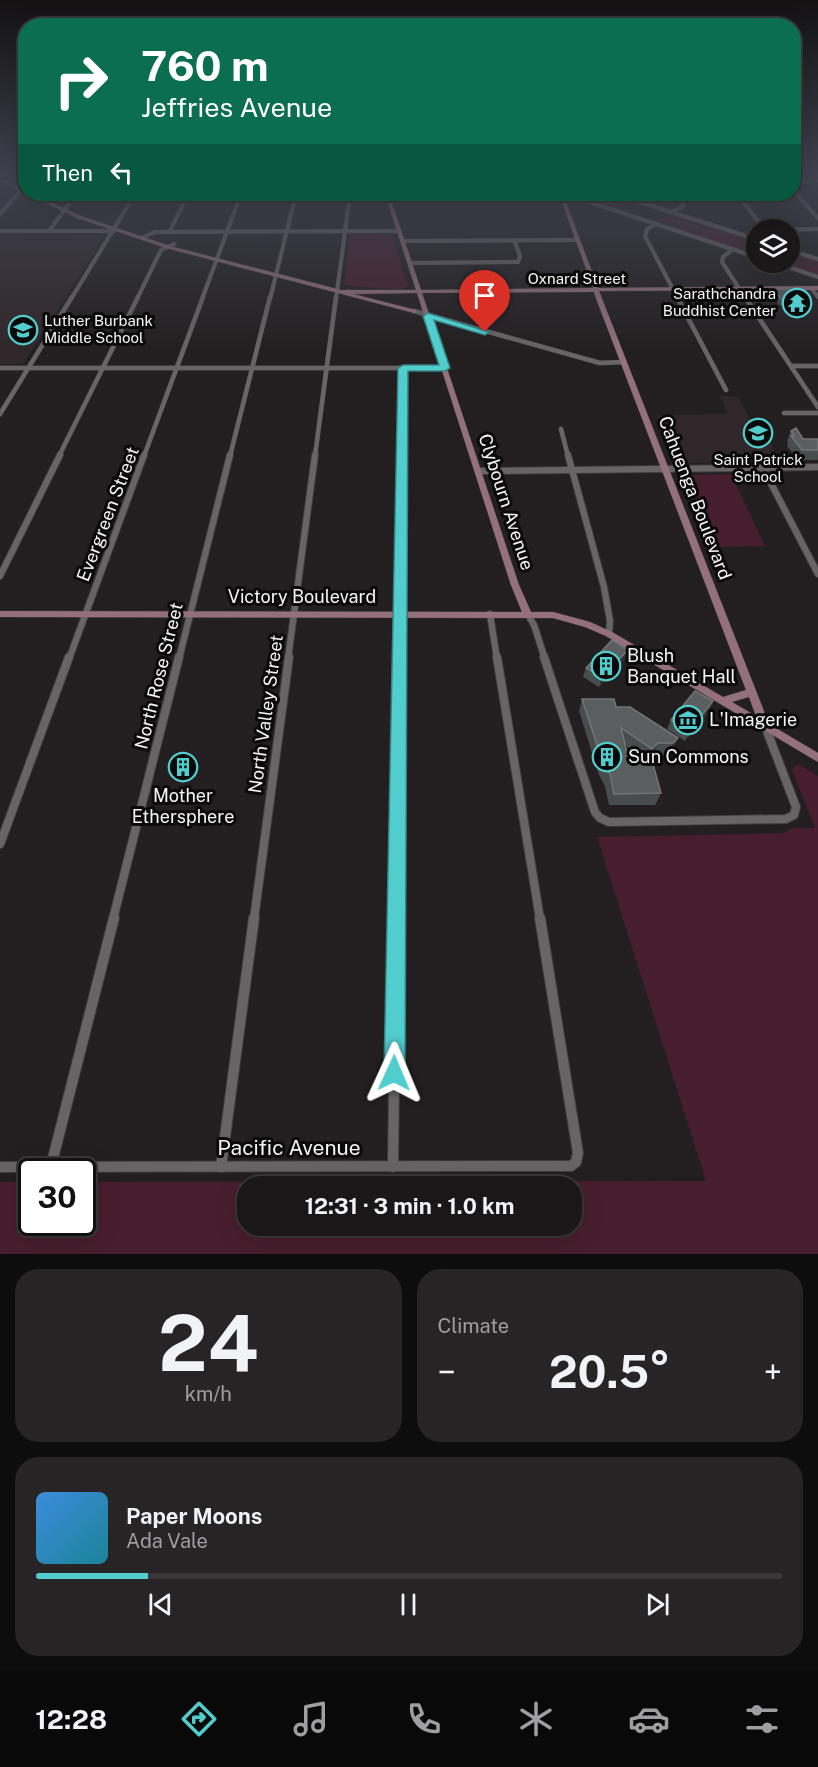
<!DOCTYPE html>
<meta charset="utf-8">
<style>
body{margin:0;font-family:"Public Sans",sans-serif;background:#272425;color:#f1f3f6;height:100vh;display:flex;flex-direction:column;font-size:22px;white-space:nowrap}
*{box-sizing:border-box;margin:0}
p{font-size:20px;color:#9f9fa2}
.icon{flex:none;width:33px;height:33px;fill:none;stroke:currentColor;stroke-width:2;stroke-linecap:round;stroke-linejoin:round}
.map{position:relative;height:1254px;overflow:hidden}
.details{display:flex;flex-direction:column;gap:15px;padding:15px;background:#0e0d0d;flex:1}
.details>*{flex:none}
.banner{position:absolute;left:18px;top:18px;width:783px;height:183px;border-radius:24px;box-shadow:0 6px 24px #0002,0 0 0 2px #383637;background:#0b6e4f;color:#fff;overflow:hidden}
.buttons{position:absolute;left:746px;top:219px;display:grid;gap:12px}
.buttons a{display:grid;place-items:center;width:54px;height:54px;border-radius:50%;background:#1a1718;box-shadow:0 6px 24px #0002,0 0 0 2px #383637;font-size:30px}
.speed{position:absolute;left:18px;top:1158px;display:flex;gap:12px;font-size:30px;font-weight:700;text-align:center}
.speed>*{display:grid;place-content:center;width:78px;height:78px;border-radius:50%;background:#1a1718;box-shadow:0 6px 24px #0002,0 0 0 2px #383637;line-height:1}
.speed .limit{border:3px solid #111;border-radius:9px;background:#fff;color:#111}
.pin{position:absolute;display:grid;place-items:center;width:51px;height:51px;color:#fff;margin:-62px -26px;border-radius:50% 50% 50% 0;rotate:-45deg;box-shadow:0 0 6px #0007}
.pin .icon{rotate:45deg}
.me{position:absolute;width:66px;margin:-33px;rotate:1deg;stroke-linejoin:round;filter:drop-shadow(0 0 4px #0008)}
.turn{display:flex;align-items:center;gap:21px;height:126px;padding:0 24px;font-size:27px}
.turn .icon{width:78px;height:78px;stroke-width:2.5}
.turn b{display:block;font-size:42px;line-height:51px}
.then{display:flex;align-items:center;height:57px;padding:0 24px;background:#0003;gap:12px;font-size:22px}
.big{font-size:45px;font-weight:700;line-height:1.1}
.details .tile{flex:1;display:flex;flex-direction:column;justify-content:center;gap:9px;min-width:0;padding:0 21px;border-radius:24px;background:#272425}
.details .dial{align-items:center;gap:0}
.dial b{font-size:78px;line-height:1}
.song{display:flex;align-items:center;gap:18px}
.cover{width:72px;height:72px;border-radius:9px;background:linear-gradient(135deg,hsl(210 70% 55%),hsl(190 70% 35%))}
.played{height:6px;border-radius:3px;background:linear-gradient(90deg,#52cdce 15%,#383637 15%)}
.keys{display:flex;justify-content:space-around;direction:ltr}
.heat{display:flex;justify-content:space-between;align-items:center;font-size:33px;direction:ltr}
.details .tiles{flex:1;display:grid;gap:15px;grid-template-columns:1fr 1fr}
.tile:last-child{grid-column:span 2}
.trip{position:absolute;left:237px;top:1176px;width:345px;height:60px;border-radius:24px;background:#1a1718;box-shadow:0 6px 24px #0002,0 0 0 2px #383637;font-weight:700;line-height:60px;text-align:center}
.tab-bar{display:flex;height:96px;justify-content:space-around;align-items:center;background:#0a090a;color:#9f9fa2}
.tab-bar .icon{width:42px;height:42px}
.tab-bar .selected{color:#52cdce}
.tab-bar b{font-size:27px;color:#f1f3f6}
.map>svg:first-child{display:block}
.built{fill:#30272a}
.green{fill:#471e2d;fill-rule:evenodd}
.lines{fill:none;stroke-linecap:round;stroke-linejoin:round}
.street-far4-casing{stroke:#3f3d3d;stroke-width:4.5}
.street-far3-casing{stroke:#3f3d3d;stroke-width:5}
.street-far2-casing{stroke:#3f3d3d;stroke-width:8}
.street-far1-casing{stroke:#3f3d3d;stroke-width:10}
.street-casing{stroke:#3f3d3d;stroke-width:12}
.secondary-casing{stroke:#3f3d3d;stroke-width:1}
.street-far4{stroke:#686465;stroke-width:4}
.street-far3{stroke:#686465;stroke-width:4.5}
.street-far2{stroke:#686465;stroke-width:6}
.street-far1{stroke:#686465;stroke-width:8}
.street{stroke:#686465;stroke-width:10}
.secondary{fill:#93707c;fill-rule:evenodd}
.wall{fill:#474c4c}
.shaded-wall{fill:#313233}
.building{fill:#5a5e5e;stroke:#727575;stroke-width:1.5}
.route{fill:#52cdce;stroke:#358586;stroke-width:1.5}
.labels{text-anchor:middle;stroke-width:6;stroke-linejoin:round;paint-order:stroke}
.far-street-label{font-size:15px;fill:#f6f4f4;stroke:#0b0a0a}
.far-poi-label{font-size:15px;fill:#f6f4f4;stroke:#0b0a0a;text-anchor:end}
.street-label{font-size:18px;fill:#f6f4f4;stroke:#0b0a0a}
.poi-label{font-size:18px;fill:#f6f4f4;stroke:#0b0a0a;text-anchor:start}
.near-street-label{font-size:21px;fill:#f6f4f4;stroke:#0b0a0a}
</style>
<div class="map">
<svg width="818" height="1254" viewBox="0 0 818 1254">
<rect width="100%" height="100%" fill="#231f20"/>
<!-- built -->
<g class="built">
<polygon points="0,234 105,235 23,364 0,364"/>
<polygon points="720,396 738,397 750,419 758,420 775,451 770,451 776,462 681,463 675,460 657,415 728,414"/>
</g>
<!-- green -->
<g class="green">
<polygon points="573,194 605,194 631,202 618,208"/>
<polygon points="668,215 671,215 703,226 690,232 657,220"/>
<polygon points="707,226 756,242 756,255 692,234"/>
<polygon points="389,234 393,236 408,286 400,290 344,285 350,235"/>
<polygon points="789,252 818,261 818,276 778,263 789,262"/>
<polygon points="731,474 765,546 712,547 684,475"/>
<path d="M796,765H800L818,776V1254H0V1182H31L32,1222H82L83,1182L706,1181L597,837L784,833L792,828H815L792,770ZM572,1186V1226H248V1186Z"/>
</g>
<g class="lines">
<!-- street-far4 casing -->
<g class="street-far4-casing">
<g id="street-far4">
<polyline points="794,182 818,181"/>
<polyline points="794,191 818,218"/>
<polyline points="565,194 756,257"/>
<polyline points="614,194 756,239"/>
<polyline points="737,194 765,230"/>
<polyline points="672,212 684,205 677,194"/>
<polyline points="0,214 26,184"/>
<polyline points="657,224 647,229 645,236 678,299"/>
<polyline points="775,230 818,229"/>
<polyline points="0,231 114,231"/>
<polyline points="49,231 76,194"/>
<polyline points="170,231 188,194"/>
<polyline points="142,238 155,232 399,231"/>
<polyline points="402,241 578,240"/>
<polyline points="733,249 723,257 722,262 746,299"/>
<polyline points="789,250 818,259"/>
<polyline points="774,262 818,277"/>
<polyline points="410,263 518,262 520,256 514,240"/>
<polyline points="812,289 818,297"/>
<polyline points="71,299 135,194"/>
<polyline points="137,299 161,250 174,244"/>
<polyline points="202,299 241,194"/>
<polyline points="270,299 296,194"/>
<polyline points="336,299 350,194"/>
</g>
</g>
<!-- street-far3 casing -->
<g class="street-far3-casing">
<g id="street-far3">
<polyline points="677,297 726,390"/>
<polyline points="745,297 818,407"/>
<polyline points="414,311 600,363 624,362"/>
<polyline points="792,366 818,366"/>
<polyline points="0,368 445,368"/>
<polyline points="784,413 818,413"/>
<polyline points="0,414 72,297"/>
<polyline points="561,429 568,456"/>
<polyline points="59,456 138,297"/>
<polyline points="144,456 203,297"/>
<polyline points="230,456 270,297"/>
<polyline points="315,456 336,297"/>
<polyline points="402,456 403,368"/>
</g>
</g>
<!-- street-far2 casing -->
<g class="street-far2-casing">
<g id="street-far2">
<polyline points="568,455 604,587 610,621 609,634"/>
<polyline points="763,468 818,574"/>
<polyline points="479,471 818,467"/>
<polyline points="0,576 60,455"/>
<polyline points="527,613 534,625 545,659"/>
<polyline points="490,614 497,659"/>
<polyline points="69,659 144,455"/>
<polyline points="179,659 230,455"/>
<polyline points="288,659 315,455"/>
<polyline points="399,659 402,455"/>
</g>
</g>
<!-- street-far1 casing -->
<g class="street-far1-casing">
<g id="street-far1">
<polyline points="497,657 540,919"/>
<polyline points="544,657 595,812 600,818 609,822 786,819 794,815 796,807 765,726"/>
<polyline points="0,844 69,657"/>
<polyline points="113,919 179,657"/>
<polyline points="254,919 289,657"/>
<polyline points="396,919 399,657"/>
</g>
</g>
<!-- street casing -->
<g class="street-casing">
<g id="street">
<polyline points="51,1166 114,918"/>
<polyline points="0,1167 571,1166 576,1162 578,1153 540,918"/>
<polyline points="221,1167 254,918"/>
<polyline points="393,1167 396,918"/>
</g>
</g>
<!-- secondary casing -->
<g class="secondary-casing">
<g id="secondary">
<polygon points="0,178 26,190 26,193 0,181"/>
<path d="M27,194H32L81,216L170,246L341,290H416L385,194H389L421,290L593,288L559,194H563L598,288L818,286V290L599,291L769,724L818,753V762L606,636L585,627L553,618L0,617V611L522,612L511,585L417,293L353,294L416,310V312L414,313L166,248L77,218ZM594,292L597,301L746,690L723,697L612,632L590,622L553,612H531L519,585L422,293ZM749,697L756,716L732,702Z"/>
</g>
</g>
<!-- street-far4 -->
<use href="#street-far4" class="street-far4"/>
<!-- street-far3 -->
<use href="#street-far3" class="street-far3"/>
<!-- street-far2 -->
<use href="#street-far2" class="street-far2"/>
<!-- street-far1 -->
<use href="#street-far1" class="street-far1"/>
<!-- street -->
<use href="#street" class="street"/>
<!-- secondary -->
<use href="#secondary" class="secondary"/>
</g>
<!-- wall -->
<g class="wall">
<polygon points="775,290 806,300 803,306 779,305 773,296"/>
<polygon points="791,431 803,439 818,439 818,460 798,460 787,446 788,443 787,441"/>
<polygon points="628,650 624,660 599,687 583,677 586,668"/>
<polygon points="582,699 616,707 678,738 672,750 667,755 653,755 647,761 626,746 630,765 661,793 655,805 609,805 605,786 599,775 579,711"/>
<polygon points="713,701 709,711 685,741 667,729 671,720"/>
<polygon points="192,758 193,761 191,773 174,774 173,771"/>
</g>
<!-- shaded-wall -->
<g class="shaded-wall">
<polygon points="628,650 624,660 599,687 602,677"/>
<polygon points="713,701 709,711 685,741 689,732"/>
<polygon points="678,738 672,750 667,755 673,743"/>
<polygon points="658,743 653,755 647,761 652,749"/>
<polygon points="192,758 193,761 191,773 190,770"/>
</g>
<!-- building -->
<g class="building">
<polygon points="797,289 806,300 781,299 775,290"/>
<polygon points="796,428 803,439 818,439 818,450 802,450 791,436 794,436 791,431"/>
<polygon points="612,640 628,650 602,677 586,668"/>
<polygon points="695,691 713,701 689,732 671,720"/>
<polygon points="582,699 614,699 616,707 630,707 678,738 673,743 658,743 652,749 621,728 630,765 653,764 661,793 614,794 610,774 603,763"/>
<polygon points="174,757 192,758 190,770 173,771"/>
</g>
<!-- sky -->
<linearGradient id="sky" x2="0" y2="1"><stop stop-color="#131112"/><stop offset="0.5" stop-color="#3f424e"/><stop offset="1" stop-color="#3f424e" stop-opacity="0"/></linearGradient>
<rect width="818" height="351" fill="url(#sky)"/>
<!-- route -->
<polygon class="route" points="428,313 489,332 485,335 434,320 450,368 445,371 408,371 405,1073 402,1080 394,1083 387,1080 384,1073 398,368 403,365 439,365 423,316"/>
<!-- icons -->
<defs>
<g id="temple-ring" transform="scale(1.5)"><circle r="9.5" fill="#0b0a0a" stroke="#52cdce" stroke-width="1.5"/><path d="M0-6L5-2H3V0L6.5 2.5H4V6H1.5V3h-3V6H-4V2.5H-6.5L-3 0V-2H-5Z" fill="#52cdce"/></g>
<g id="school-ring" transform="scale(1.5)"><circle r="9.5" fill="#0b0a0a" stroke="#52cdce" stroke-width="1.5"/><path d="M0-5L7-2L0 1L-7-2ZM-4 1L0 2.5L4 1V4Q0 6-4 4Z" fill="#52cdce"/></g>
<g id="building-ring" transform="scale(1.5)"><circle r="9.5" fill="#0b0a0a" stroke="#52cdce" stroke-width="1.5"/><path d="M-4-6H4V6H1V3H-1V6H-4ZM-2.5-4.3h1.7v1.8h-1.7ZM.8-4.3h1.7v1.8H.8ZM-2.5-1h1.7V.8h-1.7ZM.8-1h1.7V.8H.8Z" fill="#52cdce"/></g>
<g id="museum-ring" transform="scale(1.5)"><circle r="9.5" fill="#0b0a0a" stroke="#52cdce" stroke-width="1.5"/><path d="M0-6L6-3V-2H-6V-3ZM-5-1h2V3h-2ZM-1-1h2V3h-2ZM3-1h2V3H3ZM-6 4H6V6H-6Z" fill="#52cdce"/></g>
</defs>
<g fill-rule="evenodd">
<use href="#temple-ring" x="797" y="303"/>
<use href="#school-ring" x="23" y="330"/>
<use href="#school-ring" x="758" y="433"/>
<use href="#building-ring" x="606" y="666"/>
<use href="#museum-ring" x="688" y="720"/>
<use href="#building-ring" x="607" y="757"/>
<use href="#building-ring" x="183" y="767"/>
</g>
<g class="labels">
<!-- far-street labels -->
<g class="far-street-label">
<text x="577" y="284">Oxnard Street</text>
</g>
<!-- far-poi labels -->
<g class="far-poi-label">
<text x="776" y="299">Sarathchandra<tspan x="776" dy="17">Buddhist Center</tspan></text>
<text x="44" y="326" text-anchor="start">Luther Burbank<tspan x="44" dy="17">Middle School</tspan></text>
<text x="758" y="465" text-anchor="middle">Saint Patrick<tspan x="758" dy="17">School</tspan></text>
</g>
<!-- street labels -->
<g class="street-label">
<text transform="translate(695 498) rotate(69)" y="6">Cahuenga Boulevard</text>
<text transform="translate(506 502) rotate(72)" y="6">Clybourn Avenue</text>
<text transform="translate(108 514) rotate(-69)" y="6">Evergreen Street</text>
<text x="302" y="603">Victory Boulevard</text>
<text transform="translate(159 676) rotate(-76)" y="6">North Rose Street</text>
<text transform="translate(266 714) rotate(-82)" y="6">North Valley Street</text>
</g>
<!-- poi labels -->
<g class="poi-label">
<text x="627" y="662">Blush<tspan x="627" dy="21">Banquet Hall</tspan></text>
<text x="709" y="726">L'Imagerie</text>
<text x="628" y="763">Sun Commons</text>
<text x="183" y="802" text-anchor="middle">Mother<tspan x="183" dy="21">Ethersphere</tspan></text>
</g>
<!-- near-street labels -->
<g class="near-street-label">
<text x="289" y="1155">Pacific Avenue</text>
</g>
</g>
</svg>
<div class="buttons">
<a><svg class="icon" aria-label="layers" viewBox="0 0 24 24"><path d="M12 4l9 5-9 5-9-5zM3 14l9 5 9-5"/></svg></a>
</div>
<div class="speed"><div class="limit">30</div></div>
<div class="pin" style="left:485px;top:332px;background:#d93025"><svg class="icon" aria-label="arrive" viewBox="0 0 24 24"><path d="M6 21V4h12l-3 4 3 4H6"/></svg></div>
<svg class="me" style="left:394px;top:1073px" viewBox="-20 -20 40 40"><path d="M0-17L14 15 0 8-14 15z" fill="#52cdce" stroke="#fff" stroke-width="4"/></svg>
<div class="trip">12:31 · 3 min · 1.0 km</div>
<div class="banner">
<div class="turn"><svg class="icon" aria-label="right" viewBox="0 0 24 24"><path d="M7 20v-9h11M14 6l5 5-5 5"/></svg><div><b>760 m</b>Jeffries Avenue</div></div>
<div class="then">Then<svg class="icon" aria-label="left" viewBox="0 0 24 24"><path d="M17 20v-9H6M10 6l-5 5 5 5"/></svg></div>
</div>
</div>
<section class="details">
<div class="tiles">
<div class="tile dial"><b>24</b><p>km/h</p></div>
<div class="tile"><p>Climate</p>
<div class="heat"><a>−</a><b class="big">20.5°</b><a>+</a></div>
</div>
<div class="tile">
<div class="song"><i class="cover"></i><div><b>Paper Moons</b><p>Ada Vale</p></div></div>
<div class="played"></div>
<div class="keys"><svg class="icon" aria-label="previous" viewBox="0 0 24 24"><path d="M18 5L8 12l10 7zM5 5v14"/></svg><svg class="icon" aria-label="pause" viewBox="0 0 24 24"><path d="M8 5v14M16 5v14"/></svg><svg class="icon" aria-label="next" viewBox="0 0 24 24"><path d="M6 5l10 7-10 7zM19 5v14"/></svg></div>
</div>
</div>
</section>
<nav class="tab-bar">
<b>12:28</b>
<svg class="icon selected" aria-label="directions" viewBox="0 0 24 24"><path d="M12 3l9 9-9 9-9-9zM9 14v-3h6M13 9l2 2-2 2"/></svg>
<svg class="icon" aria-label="music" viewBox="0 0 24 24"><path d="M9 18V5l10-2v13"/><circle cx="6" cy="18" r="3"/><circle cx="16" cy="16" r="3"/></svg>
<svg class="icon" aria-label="phone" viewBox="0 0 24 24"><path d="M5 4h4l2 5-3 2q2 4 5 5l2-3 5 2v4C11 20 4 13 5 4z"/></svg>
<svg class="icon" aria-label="climate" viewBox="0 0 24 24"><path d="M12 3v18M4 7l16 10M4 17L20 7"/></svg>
<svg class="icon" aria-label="car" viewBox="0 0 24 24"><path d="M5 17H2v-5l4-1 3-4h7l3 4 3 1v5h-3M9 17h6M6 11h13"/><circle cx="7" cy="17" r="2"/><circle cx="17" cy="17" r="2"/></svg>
<svg class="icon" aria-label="filters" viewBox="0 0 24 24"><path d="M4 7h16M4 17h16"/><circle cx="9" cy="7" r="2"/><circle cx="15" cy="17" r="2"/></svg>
</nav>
